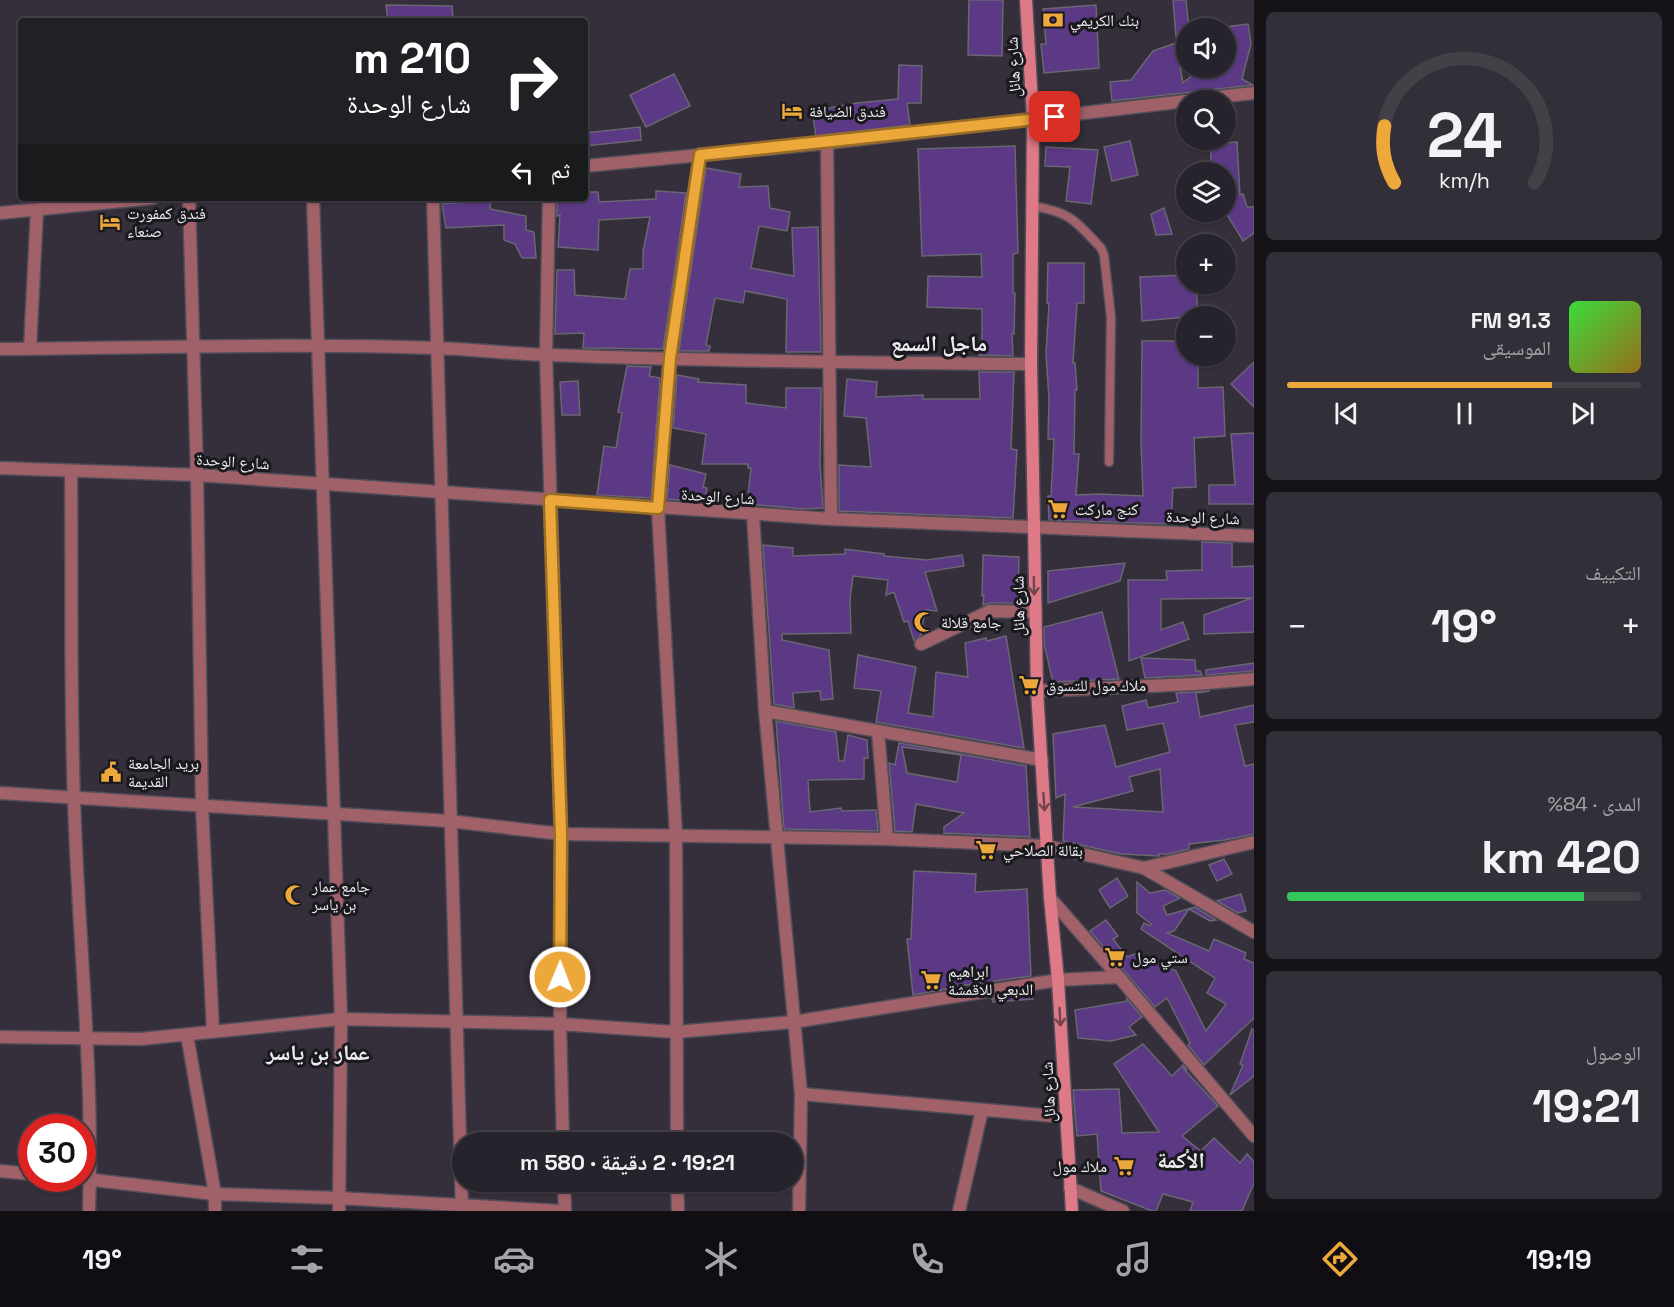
<!DOCTYPE html>
<html lang="ar">
<meta charset="utf-8">
<style>
body{margin:0;font-family:"Space Grotesk","Noto Naskh Arabic",sans-serif;background:#332f38;color:#f1f3f6;direction:rtl;height:100vh;display:flex;flex-direction:column;font-size:22px;white-space:nowrap}
*{box-sizing:border-box;margin:0}
p{font-size:20px;color:#a4a4a9}
.icon{flex:none;width:33px;height:33px;fill:none;stroke:currentColor;stroke-width:2;stroke-linecap:round;stroke-linejoin:round}
.map{position:relative;flex:1;overflow:hidden;direction:ltr}
.drawer{display:flex;flex-direction:column;gap:12px;padding:12px;background:#151318;width:420px}
.drawer>*{flex:none}
.top-card{position:absolute;left:18px;top:18px;width:570px;height:183px;border-radius:6px;box-shadow:0 2px 4px #0004,0 0 0 2px #434048;direction:rtl;background:#202124;color:#fff;overflow:hidden}
.controls{position:absolute;left:1176px;top:18px;display:grid;gap:12px}
.controls a{display:grid;place-items:center;width:60px;height:60px;border-radius:50%;background:#27232c;box-shadow:0 2px 4px #0004,0 0 0 2px #434048;font-size:30px}
.speed{position:absolute;left:18px;top:1114px;display:flex;gap:12px;font-size:30px;font-weight:700;text-align:center}
.speed>*{display:grid;place-content:center;width:78px;height:78px;border-radius:50%;background:#27232c;box-shadow:0 2px 4px #0004,0 0 0 2px #434048;line-height:1}
.speed .limit{border:9px solid #d22;background:#fff;color:#111}
.pin{position:absolute;display:grid;place-items:center;width:51px;height:51px;color:#fff;margin:-26px;border-radius:12px;box-shadow:0 3px 9px #0006}
.me{position:absolute;width:66px;margin:-33px;rotate:1deg;stroke-linejoin:round;filter:drop-shadow(0 0 4px #0008)}
.turn{display:flex;align-items:center;gap:21px;height:126px;padding:0 18px;font-size:27px}
.turn .icon{width:78px;height:78px;stroke-width:2.5}
.turn b{display:block;font-size:42px;line-height:51px}
.then{display:flex;align-items:center;height:57px;padding:0 18px;background:#0003;gap:12px;font-size:22px}
.big{font-size:45px;font-weight:800;line-height:1.1}
.drawer .tile{flex:1;display:flex;flex-direction:column;justify-content:center;gap:9px;min-width:0;padding:0 21px;border-radius:9px;background:#332f38}
.drawer .dial{align-items:center;gap:0}
.dial svg{height:156px;overflow:visible;fill:none;stroke:#434048;stroke-width:7;stroke-linecap:round;text-anchor:middle}
.dial text{fill:#f1f3f6;stroke:none}
.song{display:flex;align-items:center;gap:18px}
.cover{width:72px;height:72px;border-radius:9px;background:linear-gradient(135deg,hsl(120 70% 55%),hsl(40 70% 35%))}
.played{height:6px;border-radius:3px;background:linear-gradient(90deg,#eda83b 75%,#434048 75%)}
.keys{display:flex;justify-content:space-around;direction:ltr}
.heat{display:flex;justify-content:space-between;align-items:center;font-size:33px;direction:ltr}
.charge{height:9px;border-radius:4px;background:linear-gradient(90deg,#34c759 84%,#434048 0)}
.trip{position:absolute;left:452px;top:1132px;width:351px;height:60px;border-radius:30px;background:#27232c;box-shadow:0 2px 4px #0004,0 0 0 2px #434048;font-weight:800;line-height:60px;text-align:center;direction:rtl}
.menu{display:flex;height:96px;justify-content:space-around;align-items:center;background:#100e12;color:#a4a4a9}
.menu .icon{width:42px;height:42px}
.menu .active{color:#eda83b}
.menu b{font-size:27px;color:#f1f3f6}
main{display:flex;flex:1;min-height:0}
.map>svg:first-child{display:block}
.building{fill:#5b3985;stroke:#6a6672;stroke-width:1.5;fill-rule:evenodd}
.lines{fill:none;stroke-linecap:round;stroke-linejoin:round}
.lane-casing{stroke:#524d58;stroke-width:11}
.street-casing{stroke:#524d58;stroke-width:15}
.secondary-casing{stroke:#524d58;stroke-width:15}
.lane{stroke:#a16169;stroke-width:8}
.street{stroke:#a16169;stroke-width:12}
.secondary{stroke:#de7a87;stroke-width:12}
.oneway{stroke:#72454d}
.route-casing{stroke:#9a6d26;stroke-width:15}
.route{stroke:#eda83b;stroke-width:10}
.labels{text-anchor:middle;stroke-width:6;stroke-linejoin:round;paint-order:stroke}
.poi-label{font-size:16px;fill:#eeecf3;stroke:#1a191d;text-anchor:start}
.street-label{font-size:16px;fill:#eeecf3;stroke:#1a191d}
.district-label{font-size:22px;font-weight:bold;fill:#eeecf3;stroke:#1a191d}
</style>
<main>
<section class="drawer">
<div class="tile dial"><svg viewBox="0 0 100 80">
<path d="M14 69A42 42 0 1 1 86 69"/>
<path d="M14 69A42 42 0 0 1 9 40" stroke="#eda83b"/>
<text x="50" y="56" font-size="32" font-weight="700">24</text>
<text x="50" y="72" font-size="11">km/h</text>
</svg></div>
<div class="tile">
<div class="song"><i class="cover"></i><div><b>91.3 FM</b><p>الموسيقى</p></div></div>
<div class="played"></div>
<div class="keys"><svg class="icon" aria-label="previous" viewBox="0 0 24 24"><path d="M18 5L8 12l10 7zM5 5v14"/></svg><svg class="icon" aria-label="pause" viewBox="0 0 24 24"><path d="M8 5v14M16 5v14"/></svg><svg class="icon" aria-label="next" viewBox="0 0 24 24"><path d="M6 5l10 7-10 7zM19 5v14"/></svg></div>
</div>
<div class="tile"><p>التكييف</p>
<div class="heat"><a>−</a><b class="big">19°</b><a>+</a></div>
</div>
<div class="tile"><p>المدى · 84%</p><b class="big">420 km</b><div class="charge"></div></div>
<div class="tile"><p>الوصول</p><b class="big">19:21</b></div>
</section>
<div class="map">
<svg width="1254" height="1211" viewBox="0 0 1254 1211">
<rect width="100%" height="100%" fill="#342f3a"/>
<!-- building -->
<g class="building">
<polygon points="969,0 1003,0 1002,56 968,55"/>
<polygon points="1173,0 1186,0 1189,28 1186,28 1186,36 1176,37"/>
<polygon points="386,5 452,6 453,21 388,21"/>
<polygon points="1096,5 1099,68 1044,73 1041,44 1046,44 1043,9"/>
<polygon points="1248,24 1251,44 1242,79 1253,85 1112,101 1110,82 1131,80 1153,51 1176,43 1183,83 1201,68 1226,68 1226,27"/>
<polygon points="899,65 922,66 921,103 907,103 910,125 816,136 812,111 857,103 898,99"/>
<polygon points="674,74 690,106 646,127 630,95"/>
<polygon points="640,127 641,140 585,146 585,133"/>
<polygon points="1130,141 1138,175 1112,181 1104,147"/>
<polygon points="1237,142 1240,195 1243,194 1247,207 1254,207 1254,233 1243,241 1226,213 1226,172 1212,172 1210,144"/>
<polygon points="1015,146 1018,253 1013,254 1013,293 1015,293 1014,334 1012,334 1013,356 979,355 978,343 982,343 982,309 927,307 928,276 982,277 981,254 922,256 918,149"/>
<polygon points="1046,147 1098,150 1091,204 1066,201 1070,167 1045,166"/>
<polygon points="706,168 741,174 739,187 768,186 770,208 790,212 787,231 759,226 751,268 794,276 792,228 818,227 821,352 786,352 787,299 745,291 743,303 715,298 706,345 710,346 709,351 679,351"/>
<polygon points="656,191 686,193 663,349 583,348 584,333 555,334 557,270 574,270 575,295 625,299 630,269 643,269 643,251 650,217 599,220 598,250 558,247 560,215 557,216 557,199 571,201 571,198 585,198 585,192 598,192 599,202 656,199"/>
<polygon points="491,200 490,209 526,216 526,230 534,232 536,258 522,258 515,244 504,240 504,225 446,228 442,204"/>
<polygon points="1164,208 1172,234 1156,235 1151,214"/>
<polygon points="1048,263 1084,263 1084,303 1077,303 1073,363 1075,363 1077,390 1075,390 1074,454 1079,454 1076,495 1100,494 1143,496 1141,443 1142,341 1186,341 1186,356 1198,356 1198,388 1223,387 1225,436 1194,438 1196,487 1173,488 1171,524 1049,520 1048,496 1051,496 1054,439 1048,439 1049,399 1046,354 1049,303 1047,303"/>
<polygon points="1186,275 1186,284 1196,284 1198,316 1142,321 1140,277"/>
<polygon points="1254,362 1254,407 1231,384"/>
<polygon points="627,366 651,367 649,376 660,378 651,498 597,495 604,446 616,448 622,413 618,412"/>
<polygon points="979,372 1014,372 1011,449 1017,450 1013,518 839,511 839,465 871,467 866,418 844,416 847,379 877,382 876,397 923,395 923,399 980,399"/>
<polygon points="677,375 699,379 698,382 746,385 746,403 786,408 786,388 821,388 820,464 823,508 804,509 747,504 751,468 748,468 748,464 702,464 706,434 673,428"/>
<polygon points="578,381 580,415 562,415 560,382"/>
<polygon points="1254,433 1254,504 1209,504 1209,485 1235,485 1231,434"/>
<polygon points="670,465 706,474 703,487 707,488 705,502 667,499"/>
<polygon points="1202,542 1232,543 1232,567 1254,566 1254,632 1204,634 1204,615 1252,598 1161,599 1161,630 1183,622 1189,639 1129,661 1128,580 1167,580 1166,571 1202,570"/>
<polygon points="763,545 793,548 793,556 845,554 845,549 884,554 884,556 927,560 962,555 964,566 925,572 937,611 925,610 921,635 914,641 908,621 904,622 894,592 886,595 888,580 853,576 850,600 851,633 782,634 782,640 829,650 833,699 821,700 820,691 793,693 794,708 774,704"/>
<polygon points="983,555 1019,557 1018,603 990,603 983,605 984,595 982,596"/>
<polygon points="1125,563 1120,581 1048,603 1048,571"/>
<polygon points="1102,612 1119,679 1053,682 1044,644 1044,627"/>
<polygon points="1006,636 1024,748 876,722 881,691 854,688 858,655 916,667 908,713 933,717 936,672 968,677 965,643 986,638 987,641"/>
<polygon points="1141,658 1195,660 1196,671 1200,671 1202,675 1145,678"/>
<polygon points="1254,663 1254,671 1206,675 1206,670"/>
<path d="M1210,691L1196,693L1200,717L1254,705V722L1235,725L1245,766L1254,764V834L1225,840L1189,844V849L1168,854H1159V856L1121,854L1063,841L1065,794L1056,798L1053,734L1105,725L1116,767L1170,752L1163,723L1127,730L1122,706L1146,700L1148,708L1178,702L1176,693ZM1160,769L1163,812L1073,807L1133,791L1129,777Z"/>
<polygon points="776,721 836,732 839,761 844,761 848,735 867,740 868,758 864,758 864,779 808,780 810,812 841,808 842,811 876,810 878,831 784,829"/>
<path d="M899,743L1026,766L1030,837L944,833V827L964,813L916,804L912,832L895,831L889,763L895,765ZM902,747L961,755L957,782L907,773Z"/>
<polygon points="1224,859 1232,874 1217,881 1209,865"/>
<polygon points="914,871 976,874 975,892 1027,889 1031,976 952,987 952,988 913,995 907,939 911,939"/>
<polygon points="1117,878 1128,896 1110,908 1099,890"/>
<polygon points="1137,882 1150,893 1165,890 1180,898 1163,906 1167,915 1195,907 1216,920 1210,921 1189,909 1174,931 1167,933 1209,951 1214,939 1246,953 1244,959 1254,963 1254,1018 1204,1065 1188,1045 1190,1043 1167,998 1155,1007 1090,931 1106,920 1118,936 1113,939 1127,957 1137,953 1176,971 1206,1031 1226,1004 1207,993 1215,978 1141,929 1144,923 1150,926 1151,924 1137,913"/>
<polygon points="1241,894 1246,911 1238,913 1217,901"/>
<polygon points="1032,992 1033,999 993,1002 992,999"/>
<polygon points="1126,998 1142,1017 1129,1027 1136,1035 1111,1041 1078,1038 1075,1010 1128,1001"/>
<polygon points="1252,1029 1254,1030 1254,1076 1230,1095 1243,1065 1240,1064"/>
<polygon points="1143,1044 1172,1076 1183,1065 1187,1070 1183,1068 1218,1106 1182,1136 1201,1151 1214,1138 1240,1163 1247,1154 1254,1162 1254,1183 1242,1211 1190,1211 1193,1202 1163,1194 1156,1211 1152,1211 1101,1191 1097,1134 1077,1136 1073,1090 1119,1089 1122,1133 1159,1132 1114,1064"/>
</g>
<g class="lines">
<!-- lane casing -->
<g class="lane-casing">
<path id="lane" d="M1032,206C1070,212 1075,220 1101,248L1104,255L1111,317L1109,462"/>
</g>
<!-- street casing -->
<g class="street-casing">
<g id="street">
<polyline points="1191,100 1254,93"/>
<polyline points="827,143 831,519"/>
<polyline points="585,166 827,143 1186,101"/>
<polyline points="189,198 197,475 202,806 213,1031"/>
<polyline points="313,198 341,1019 339,1211"/>
<polyline points="433,198 462,1211"/>
<polyline points="549,198 546,355 561,834 560,1024 563,1143"/>
<polyline points="0,213 153,198"/>
<polyline points="30,348 37,210"/>
<path d="M0,349C145,348 290,343 435,348C473,349 511,354 549,355C709,361 870,363 1031,364"/>
<polyline points="0,468 197,475 831,519 1254,536"/>
<path d="M71,472C72,581 70,690 74,799C78,936 94,1073 89,1211"/>
<polyline points="753,514 765,711 801,1094 799,1211"/>
<polyline points="921,644 990,611 1035,612"/>
<polyline points="1037,691 1194,684 1254,679"/>
<polyline points="765,711 1042,760"/>
<polyline points="878,731 887,839"/>
<polyline points="0,793 449,821 561,834 887,839 1047,846 1144,868 1254,932"/>
<polyline points="1144,868 1254,842"/>
<polyline points="1050,898 1119,977"/>
<polyline points="187,1035 215,1194 215,1211"/>
<polyline points="0,1037 140,1039 341,1019 560,1024 676,1032 793,1022 1058,980 1119,977 1254,1136"/>
<polyline points="801,1094 1066,1117"/>
<polyline points="677,1143 676,836 658,509 670,358 700,155"/>
<polyline points="0,1171 32,1174"/>
<polyline points="84,1179 215,1194 339,1198 560,1211"/>
<polyline points="564,1182 565,1211"/>
<polyline points="677,1182 678,1211"/>
<polyline points="1070,1188 1123,1211"/>
<polyline points="959,1211 982,1110"/>
</g>
</g>
<!-- secondary casing -->
<g class="secondary-casing">
<polyline id="secondary" points="1026,0 1033,120 1031,364 1037,691 1050,898 1058,980 1072,1211"/>
</g>
<!-- lane -->
<use href="#lane" class="lane"/>
<!-- street -->
<use href="#street" class="street"/>
<!-- secondary -->
<use href="#secondary" class="secondary"/>
</g>
<!-- one-way arrows -->
<defs><path id="oneway-shaft" d="M-6 0H5M1.5-3L5.5 0L1.5 3" fill="none" stroke-width="1.6" stroke-linecap="round" stroke-linejoin="round" transform="scale(1.5)"/></defs>
<g class="oneway">
<use href="#oneway-shaft" transform="translate(1034 586) rotate(89)"/>
<use href="#oneway-shaft" transform="translate(1044 802) rotate(86)"/>
<use href="#oneway-shaft" transform="translate(1060 1017) rotate(87)"/>
</g>
<g class="lines">
<!-- route casing -->
<g class="route-casing">
<polyline id="route" points="560,977 561,834 550,500 658,508 670,358 700,155 1055,117"/>
</g>
<!-- route -->
<use href="#route" class="route"/>
</g>
<!-- icons -->
<defs>
<g id="bank-bare" transform="scale(1.62)"><path d="M-6-4H6V4H-6ZM0-2.3a2.3 2.3 0 1 0 0 4.6a2.3 2.3 0 1 0 0-4.6Z" fill="#eda83b" stroke="#1a191d" stroke-width="2.5" paint-order="stroke"/></g>
<g id="hotel-bare" transform="scale(1.62)"><path d="M-6-4.5h1.5V1H6V5H4.5V3h-9V5H-6ZM-4 0a1.8 1.8 0 1 1 3.6 0ZM.5 0V-2.5h3Q6-2.5 6 0Z" fill="#eda83b" stroke="#1a191d" stroke-width="2.5" paint-order="stroke"/></g>
<g id="supermarket-bare" transform="scale(1.62)"><path d="M-6-5.5h2.5l.6 2H6L4.5 2H-2.5L-4.4-4H-6ZM-1.5 3.2a1.3 1.3 0 1 0 .1 0ZM3 3.2a1.3 1.3 0 1 0 .1 0Z" fill="#eda83b" stroke="#1a191d" stroke-width="2.5" paint-order="stroke"/></g>
<g id="mosque-bare" transform="scale(1.62)"><path d="M3.5-4.9A6 6 0 1 0 3.5 4.9A5 5 0 1 1 3.5-4.9Z" fill="#eda83b" stroke="#1a191d" stroke-width="2.5" paint-order="stroke"/></g>
<g id="civic-bare" transform="scale(1.62)"><path d="M-.6-6.5H3V-4.5H.6V-3L4-1V1h2V6H-6V1h2V-1L-.6-3ZM-1.2 2.5V6h2.4V2.5Z" fill="#eda83b" stroke="#1a191d" stroke-width="2.5" paint-order="stroke"/></g>
</defs>
<g fill-rule="evenodd">
<use href="#bank-bare" x="1053" y="20"/>
<use href="#hotel-bare" x="792" y="111"/>
<use href="#hotel-bare" x="110" y="222"/>
<use href="#supermarket-bare" x="1058" y="509"/>
<use href="#mosque-bare" x="924" y="622"/>
<use href="#supermarket-bare" x="1029" y="685"/>
<use href="#civic-bare" x="111" y="772"/>
<use href="#supermarket-bare" x="986" y="850"/>
<use href="#mosque-bare" x="295" y="895"/>
<use href="#supermarket-bare" x="1115" y="957"/>
<use href="#supermarket-bare" x="931" y="980"/>
<use href="#supermarket-bare" x="1124" y="1166"/>
</g>
<g class="labels">
<!-- poi labels -->
<g class="poi-label">
<text x="1070" y="26">بنك الكريمي</text>
<text x="809" y="117">فندق الضيافة</text>
<text x="127" y="219">فندق كمفورت<tspan x="127" dy="18">صنعاء</tspan></text>
<text x="1075" y="515">كنج ماركت</text>
<text x="941" y="628">جامع قلالة</text>
<text x="1046" y="691">ملاك مول للتسوق</text>
<text x="128" y="769">بريد الجامعة<tspan x="128" dy="18">القديمة</tspan></text>
<text x="1003" y="856">بقالة الصلاحي</text>
<text x="312" y="892">جامع عمار<tspan x="312" dy="18">بن ياسر</tspan></text>
<text x="1132" y="963">ستي مول</text>
<text x="948" y="977">ابراهيم<tspan x="948" dy="18">الدبعي للاقمشة</tspan></text>
<text x="1107" y="1172" text-anchor="end">ملاك مول</text>
</g>
<!-- street labels -->
<g class="street-label">
<text transform="translate(1013 67) rotate(-93)" y="6">شارع هائل</text>
<text transform="translate(233 461) rotate(4)" y="6">شارع الوحدة</text>
<text transform="translate(718 496) rotate(4)" y="6">شارع الوحدة</text>
<text transform="translate(1203 517) rotate(2)" y="6">شارع الوحدة</text>
<text transform="translate(1018 606) rotate(-91)" y="6">شارع هائل</text>
<text transform="translate(1048 1092) rotate(-93)" y="6">شارع هائل</text>
</g>
<!-- district labels -->
<g class="district-label">
<text x="939" y="351">ماجل السمع</text>
<text x="318" y="1060">عمار بن ياسر</text>
<text x="1181" y="1168">الأكمة</text>
</g>
</g>
</svg>
<div class="controls">
<a><svg class="icon" aria-label="sound" viewBox="0 0 24 24"><path d="M4 9h4l5-4v14l-5-4H4zM17 9q2 3 0 6"/></svg></a>
<a><svg class="icon" aria-label="search" viewBox="0 0 24 24"><circle cx="10" cy="10" r="6"/><path d="M15 15l6 6"/></svg></a>
<a><svg class="icon" aria-label="layers" viewBox="0 0 24 24"><path d="M12 4l9 5-9 5-9-5zM3 14l9 5 9-5"/></svg></a>
<a>+</a>
<a>−</a>
</div>
<div class="speed"><div class="limit">30</div></div>
<div class="pin" style="left:1055px;top:117px;background:#d93025"><svg class="icon" aria-label="arrive" viewBox="0 0 24 24"><path d="M6 21V4h12l-3 4 3 4H6"/></svg></div>
<svg class="me" style="left:560px;top:977px" viewBox="-20 -20 40 40"><circle r="17" fill="#eda83b" stroke="#fff" stroke-width="3"/><path d="M0-11L8 9 0 5-8 9z" fill="#fff"/></svg>
<div class="trip">19:21 · 2 دقيقة · 580 m</div>
<div class="top-card">
<div class="turn"><svg class="icon" aria-label="right" viewBox="0 0 24 24"><path d="M7 20v-9h11M14 6l5 5-5 5"/></svg><div><b>210 m</b>شارع الوحدة</div></div>
<div class="then">ثم<svg class="icon" aria-label="left" viewBox="0 0 24 24"><path d="M17 20v-9H6M10 6l-5 5 5 5"/></svg></div>
</div>
</div>
</main>
<nav class="menu">
<b>19:19</b>
<svg class="icon active" aria-label="directions" viewBox="0 0 24 24"><path d="M12 3l9 9-9 9-9-9zM9 14v-3h6M13 9l2 2-2 2"/></svg>
<svg class="icon" aria-label="music" viewBox="0 0 24 24"><path d="M9 18V5l10-2v13"/><circle cx="6" cy="18" r="3"/><circle cx="16" cy="16" r="3"/></svg>
<svg class="icon" aria-label="phone" viewBox="0 0 24 24"><path d="M5 4h4l2 5-3 2q2 4 5 5l2-3 5 2v4C11 20 4 13 5 4z"/></svg>
<svg class="icon" aria-label="climate" viewBox="0 0 24 24"><path d="M12 3v18M4 7l16 10M4 17L20 7"/></svg>
<svg class="icon" aria-label="car" viewBox="0 0 24 24"><path d="M5 17H2v-5l4-1 3-4h7l3 4 3 1v5h-3M9 17h6M6 11h13"/><circle cx="7" cy="17" r="2"/><circle cx="17" cy="17" r="2"/></svg>
<svg class="icon" aria-label="filters" viewBox="0 0 24 24"><path d="M4 7h16M4 17h16"/><circle cx="9" cy="7" r="2"/><circle cx="15" cy="17" r="2"/></svg>
<b>19°</b>
</nav>
